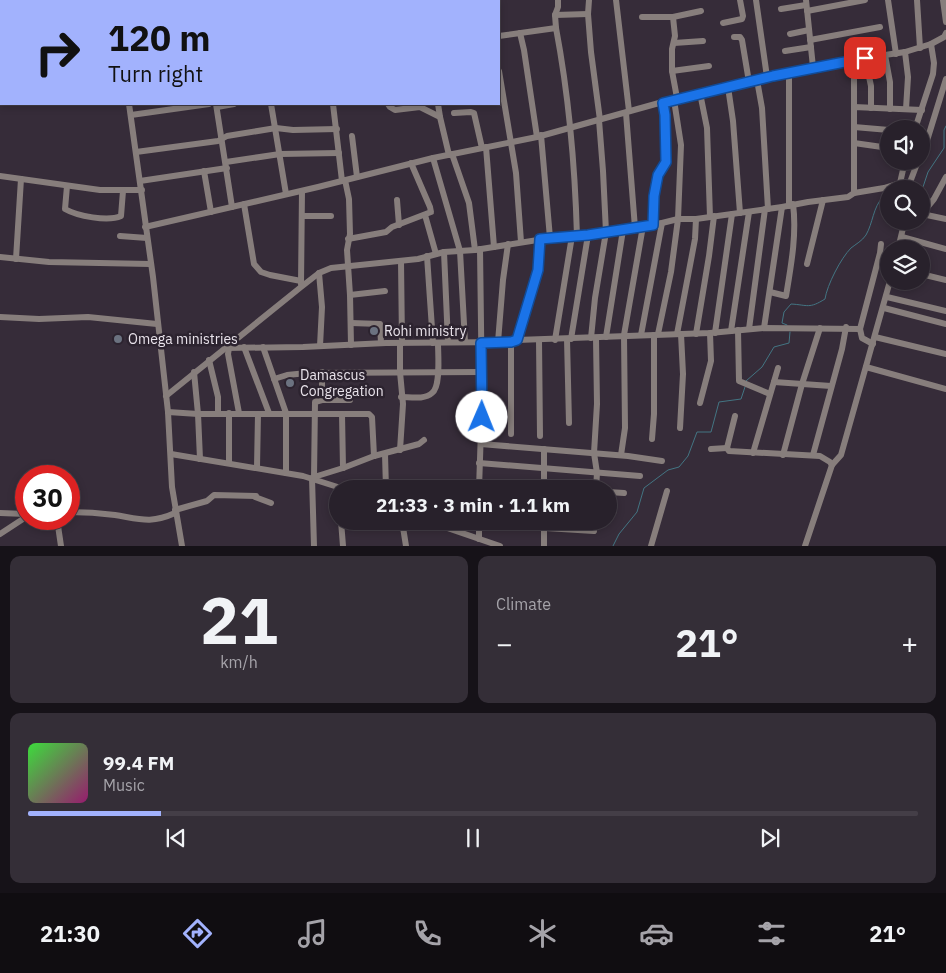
<!DOCTYPE html>
<meta charset="utf-8">
<style>
body{margin:0;font-family:"IBM Plex Sans",sans-serif;background:#342e37;color:#f1f3f6;height:100vh;display:flex;flex-direction:column;font-size:19px;white-space:nowrap}
*{box-sizing:border-box;margin:0}
p{font-size:16px;color:#a5a3a9}
.icon{flex:none;width:28px;height:28px;fill:none;stroke:currentColor;stroke-width:2;stroke-linecap:round;stroke-linejoin:round}
.map{position:relative;height:546px;overflow:hidden}
.panel{display:flex;flex-direction:column;gap:10px;padding:10px;background:#161218;flex:1}
.panel>*{flex:none}
.guide{position:absolute;left:0px;top:0px;width:500px;height:105px;box-shadow:0 2px 8px #0003,0 0 0 1px #443e47;background:#a2b2fd;color:#111;overflow:hidden}
.buttons{position:absolute;left:880px;top:120px;display:grid;gap:10px}
.buttons a{display:grid;place-items:center;width:50px;height:50px;border-radius:50%;background:#28212b;box-shadow:0 2px 8px #0003,0 0 0 1px #443e47;font-size:25px}
.speed{position:absolute;left:15px;top:465px;display:flex;gap:10px;font-size:25px;font-weight:700;text-align:center}
.speed>*{display:grid;place-content:center;width:65px;height:65px;border-radius:50%;background:#28212b;box-shadow:0 2px 8px #0003,0 0 0 1px #443e47;line-height:1}
.speed .limit{border:8px solid #d22;background:#fff;color:#111}
.pin{position:absolute;display:grid;place-items:center;width:42px;height:42px;color:#fff;margin:-21px;border-radius:10px;box-shadow:0 2px 8px #0006}
.me{position:absolute;width:55px;margin:-28px;rotate:1deg;stroke-linejoin:round;filter:drop-shadow(0 0 4px #0008)}
.turn{display:flex;align-items:center;gap:18px;height:105px;padding:0 25px;font-size:22px}
.turn .icon{width:65px;height:65px;stroke-width:2.5}
.turn b{display:block;font-size:35px;line-height:42px}
.big{font-size:38px;font-weight:800;line-height:1.1}
.panel .widget{flex:1;display:flex;flex-direction:column;justify-content:center;gap:8px;min-width:0;padding:0 18px;border-radius:10px;background:#342e37}
.panel .dial{align-items:center;gap:0}
.dial b{font-size:65px;line-height:1}
.song{display:flex;align-items:center;gap:15px}
.cover{width:60px;height:60px;border-radius:8px;background:linear-gradient(135deg,hsl(120 70% 55%),hsl(320 70% 35%))}
.played{height:5px;border-radius:2px;background:linear-gradient(90deg,#a2b2fd 15%,#443e47 15%)}
.keys{display:flex;justify-content:space-around;direction:ltr}
.heat{display:flex;justify-content:space-between;align-items:center;font-size:28px;direction:ltr}
.panel .tiles{flex:1;display:grid;gap:10px;grid-template-columns:1fr 1fr}
.widget:last-child{grid-column:span 2}
.trip{position:absolute;left:329px;top:480px;width:288px;height:50px;border-radius:25px;background:#28212b;box-shadow:0 2px 8px #0003,0 0 0 1px #443e47;font-weight:800;line-height:50px;text-align:center}
.dock{display:flex;height:80px;justify-content:space-around;align-items:center;background:#100d11;color:#a5a3a9}
.dock .icon{width:35px;height:35px}
.dock .current{color:#a2b2fd}
.dock b{font-size:22px;color:#f1f3f6}
.map>svg:first-child{display:block}
.lines{fill:none;stroke-linecap:round;stroke-linejoin:round}
.stream{stroke:#437583;stroke-width:1}
.minor{stroke:#877e7c;stroke-width:6}
.route-casing{stroke:#114b97;stroke-width:12}
.route{stroke:#1a73e8;stroke-width:9}
.worship-dot{fill:#6b7280;stroke:#2c232f;stroke-width:2}
.labels{text-anchor:middle;stroke-width:5;stroke-linejoin:round;paint-order:stroke}
.poi-label{font-size:14px;fill:#e9e3eb;stroke:#2c232f;text-anchor:start}
</style>
<div class="map">
<svg width="946" height="546" viewBox="0 0 946 546">
<rect width="100%" height="100%" fill="#362c39"/>
<g class="lines">
<!-- stream -->
<g class="stream">
<polyline points="921,193 928,172 944,148 944,130 946,126"/>
<path d="M787,325L782,323L784,312L791,304C808,305 809,309 825,299C827,285 841,258 851,248C856,244 862,241 866,235C873,223 873,207 883,197L889,198"/>
<polyline points="746,381 762,367 774,347 789,343 790,332"/>
<polyline points="613,546 619,534 637,512 644,488 668,470 679,467 688,456 697,432 711,432 719,402 741,399 745,387"/>
</g>
<!-- minor -->
<g class="minor">
<polyline points="19,0 65,0"/>
<polyline points="96,0 96,1"/>
<polyline points="117,0 118,1"/>
<polyline points="318,0 318,1"/>
<polyline points="338,0 338,1"/>
<polyline points="371,0 371,1"/>
<polyline points="399,0 399,1"/>
<polyline points="477,0 477,1"/>
<polyline points="487,0 487,1"/>
<polyline points="589,0 588,14 591,52 600,120"/>
<polyline points="616,0 629,111"/>
<polyline points="756,0 767,77"/>
<polyline points="806,0 813,67"/>
<polyline points="888,0 896,54"/>
<polyline points="917,0 920,48"/>
<polyline points="943,0 946,22"/>
<polyline points="262,1 265,1"/>
<polyline points="781,9 806,5"/>
<polyline points="807,11 865,0"/>
<polyline points="555,15 588,14"/>
<polyline points="642,17 673,17"/>
<polyline points="723,23 742,19 743,16 740,0"/>
<polyline points="556,28 555,15 558,7 558,0"/>
<polyline points="520,33 524,50 537,137"/>
<polyline points="790,34 809,30"/>
<path d="M499,36L556,28C569,97 575,166 577,236"/>
<polyline points="734,37 740,37 742,40 749,82"/>
<polyline points="810,40 880,27"/>
<polyline points="674,43 703,41"/>
<polyline points="0,44 1,44"/>
<polyline points="785,51 811,47"/>
<polyline points="905,52 908,77 906,109"/>
<polyline points="885,55 890,82 890,109"/>
<polyline points="865,58 871,86 871,108"/>
<polyline points="499,71 516,173 521,242"/>
<polyline points="672,71 709,66"/>
<polyline points="789,73 789,206"/>
<polyline points="757,80 762,108 768,209"/>
<polyline points="728,87 733,121 740,213"/>
<polyline points="700,93 707,128 710,217"/>
<polyline points="677,98 672,71 672,49 675,36 673,17 701,11"/>
<polyline points="129,104 153,277 168,412 172,487 182,546"/>
<polyline points="216,104 232,207"/>
<polyline points="271,104 286,194"/>
<polyline points="333,104 342,181"/>
<polyline points="388,104 390,107 395,110 420,107 440,117 449,155"/>
<polyline points="438,104 440,117"/>
<polyline points="217,107 234,104"/>
<polyline points="854,107 854,76"/>
<polyline points="454,113 471,112 474,113 482,148"/>
<polyline points="626,113 635,228"/>
<polyline points="131,115 209,104"/>
<polyline points="854,127 889,130"/>
<polyline points="915,129 933,74 934,63 931,44"/>
<polyline points="541,135 550,238"/>
<polyline points="352,136 357,177"/>
<polyline points="854,143 889,148"/>
<polyline points="486,147 494,247"/>
<polyline points="136,152 218,141 227,136 276,128 293,130 337,129"/>
<polyline points="452,154 469,203 475,250"/>
<polyline points="921,154 925,147 946,79"/>
<polyline points="433,158 460,251 465,342"/>
<polyline points="226,162 280,154 339,153"/>
<polyline points="204,171 211,212"/>
<polyline points="0,176 100,190 142,190"/>
<polyline points="345,180 349,199 350,234 347,250 350,295 351,345"/>
<polyline points="140,181 227,168"/>
<polyline points="897,184 909,185 918,161"/>
<path d="M67,186L65,209C77,216 108,222 121,216L123,191"/>
<polyline points="854,193 854,107 922,110"/>
<polyline points="397,200 399,225"/>
<polyline points="244,204 254,264 261,272 270,275 301,281"/>
<polyline points="922,214 946,219"/>
<polyline points="425,215 436,254"/>
<polyline points="921,215 934,199 946,177"/>
<polyline points="302,216 331,216"/>
<polyline points="653,225 654,196 658,175 666,162 665,115 663,103"/>
<polyline points="145,227 318,187 433,158 537,137 677,98 773,76 865,58 905,52 931,44 944,37 946,33"/>
<polyline points="120,236 147,238"/>
<polyline points="902,237 946,249"/>
<polyline points="348,239 386,232 392,227 431,212 430,207 411,163"/>
<polyline points="898,249 904,224 913,221"/>
<polyline points="444,252 448,342"/>
<polyline points="427,256 433,343"/>
<polyline points="0,257 49,262 150,264"/>
<polyline points="16,259 21,179"/>
<polyline points="401,261 402,343"/>
<polyline points="807,264 823,200"/>
<polyline points="319,273 322,307 320,346"/>
<polyline points="921,274 946,280"/>
<polyline points="301,284 302,191"/>
<path d="M770,292L786,296C791,266 797,234 793,204"/>
<polyline points="350,295 385,291"/>
<polyline points="887,297 946,311"/>
<polyline points="884,308 946,324"/>
<polyline points="0,317 39,319 88,317 157,324"/>
<polyline points="351,323 380,324 381,343"/>
<polyline points="764,328 782,207"/>
<polyline points="749,329 765,209"/>
<polyline points="860,329 880,253 881,244"/>
<polyline points="738,330 739,381 770,394"/>
<polyline points="731,331 749,212"/>
<polyline points="715,333 732,214"/>
<polyline points="658,334 671,272 678,219 681,145 674,100"/>
<polyline points="677,334 695,239 696,219"/>
<polyline points="696,334 709,256 714,216"/>
<polyline points="641,335 662,223"/>
<polyline points="606,337 623,230"/>
<polyline points="875,337 946,354"/>
<polyline points="591,338 595,298 606,232 603,171 599,120"/>
<polyline points="596,338 597,404 594,453 597,473 596,489"/>
<polyline points="567,339 569,423"/>
<polyline points="571,339 588,235"/>
<polyline points="517,340 538,270 540,239"/>
<polyline points="539,340 540,436"/>
<polyline points="555,340 572,236"/>
<polyline points="498,342 503,280 508,244"/>
<polyline points="244,347 269,413"/>
<polyline points="263,347 286,413 286,473"/>
<polyline points="225,348 303,347 386,343 511,342 517,340 710,333 764,328 860,329 862,338 873,344"/>
<polyline points="229,348 228,354 239,413"/>
<polyline points="209,360 218,397 218,414"/>
<polyline points="866,367 946,389"/>
<polyline points="194,372 198,414 200,459"/>
<polyline points="322,372 322,400"/>
<polyline points="274,379 287,375 307,373 481,372"/>
<polyline points="774,382 831,386"/>
<polyline points="166,396 301,287 319,273 331,268 418,259 444,252 475,250 550,238 606,232 662,223 678,219 696,219 782,207 808,202 848,197 854,193 884,188 900,183 905,161"/>
<path d="M401,397C410,397 425,400 432,393C441,387 438,354 438,343"/>
<polyline points="700,403 711,361 710,333"/>
<polyline points="168,412 198,414 369,414 372,417 374,456"/>
<polyline points="342,414 343,468"/>
<polyline points="735,416 727,448 729,451 820,456 830,462 832,465"/>
<polyline points="680,428 683,374 681,334"/>
<polyline points="511,434 511,342"/>
<polyline points="652,439 654,414 654,335"/>
<polyline points="481,444 628,456 662,461"/>
<polyline points="711,449 727,448"/>
<polyline points="400,450 403,404 400,372 400,343"/>
<polyline points="753,453 778,368"/>
<polyline points="171,454 303,476 344,489"/>
<polyline points="385,454 386,489"/>
<polyline points="621,455 625,428 624,335 643,226"/>
<polyline points="783,455 802,384 820,328"/>
<polyline points="813,455 842,349 846,327"/>
<polyline points="229,463 229,413"/>
<polyline points="479,463 640,476"/>
<polyline points="257,467 258,414"/>
<polyline points="314,477 343,468 374,456 419,444 424,440"/>
<polyline points="312,478 314,546"/>
<polyline points="314,478 315,402 322,400 350,400"/>
<polyline points="409,483 410,489"/>
<polyline points="443,489 479,484 549,489"/>
<polyline points="479,489 482,399 480,249"/>
<polyline points="544,489 544,449"/>
<polyline points="608,492 624,493"/>
<polyline points="255,497 271,503"/>
<polyline points="175,510 207,501 214,495 256,496"/>
<polyline points="608,511 614,511"/>
<path d="M69,512C84,512 100,513 115,515C140,519 151,524 175,513"/>
<polyline points="0,513 26,514"/>
<polyline points="57,519 61,546"/>
<polyline points="341,521 343,546"/>
<polyline points="402,521 406,546"/>
<polyline points="427,521 500,546"/>
<polyline points="485,521 513,526 594,531"/>
<polyline points="544,521 544,546"/>
<polyline points="0,534 26,517"/>
<polyline points="479,539 479,521"/>
<polyline points="651,546 667,491"/>
<polyline points="805,546 832,465 841,455 890,281"/>
</g>
</g>
<g class="lines">
<!-- route casing -->
<g class="route-casing">
<polyline id="route" points="482,417 481,343 511,342 517,340 538,270 540,239 588,235 653,225 654,196 658,175 666,162 665,115 663,103 773,76 865,58"/>
</g>
<!-- route -->
<use href="#route" class="route"/>
</g>
<!-- markers -->
<g class="worship-dot">
<circle cx="374" cy="331" r="5"/>
<circle cx="118" cy="339" r="5"/>
<circle cx="290" cy="383" r="5"/>
</g>
<g class="labels">
<!-- poi labels -->
<g class="poi-label">
<text x="384" y="336">Rohi ministry</text>
<text x="128" y="344">Omega ministries</text>
<text x="300" y="380">Damascus<tspan x="300" dy="16">Congregation</tspan></text>
</g>
</g>
</svg>
<div class="buttons">
<a><svg class="icon" aria-label="sound" viewBox="0 0 24 24"><path d="M4 9h4l5-4v14l-5-4H4zM17 9q2 3 0 6"/></svg></a>
<a><svg class="icon" aria-label="search" viewBox="0 0 24 24"><circle cx="10" cy="10" r="6"/><path d="M15 15l6 6"/></svg></a>
<a><svg class="icon" aria-label="layers" viewBox="0 0 24 24"><path d="M12 4l9 5-9 5-9-5zM3 14l9 5 9-5"/></svg></a>
</div>
<div class="speed"><div class="limit">30</div></div>
<div class="pin" style="left:865px;top:58px;background:#d93025"><svg class="icon" aria-label="arrive" viewBox="0 0 24 24"><path d="M6 21V4h12l-3 4 3 4H6"/></svg></div>
<svg class="me" style="left:482px;top:417px" viewBox="-20 -20 40 40"><circle r="19" fill="#fff"/><path d="M0-13L10 11 0 6-10 11z" fill="#1a73e8"/></svg>
<div class="trip">21:33 · 3 min · 1.1 km</div>
<div class="guide">
<div class="turn"><svg class="icon" aria-label="right" viewBox="0 0 24 24"><path d="M7 20v-9h11M14 6l5 5-5 5"/></svg><div><b>120 m</b>Turn right</div></div>
</div>
</div>
<section class="panel">
<div class="tiles">
<div class="widget dial"><b>21</b><p>km/h</p></div>
<div class="widget"><p>Climate</p>
<div class="heat"><a>−</a><b class="big">21°</b><a>+</a></div>
</div>
<div class="widget">
<div class="song"><i class="cover"></i><div><b>99.4 FM</b><p>Music</p></div></div>
<div class="played"></div>
<div class="keys"><svg class="icon" aria-label="previous" viewBox="0 0 24 24"><path d="M18 5L8 12l10 7zM5 5v14"/></svg><svg class="icon" aria-label="pause" viewBox="0 0 24 24"><path d="M8 5v14M16 5v14"/></svg><svg class="icon" aria-label="next" viewBox="0 0 24 24"><path d="M6 5l10 7-10 7zM19 5v14"/></svg></div>
</div>
</div>
</section>
<nav class="dock">
<b>21:30</b>
<svg class="icon current" aria-label="directions" viewBox="0 0 24 24"><path d="M12 3l9 9-9 9-9-9zM9 14v-3h6M13 9l2 2-2 2"/></svg>
<svg class="icon" aria-label="music" viewBox="0 0 24 24"><path d="M9 18V5l10-2v13"/><circle cx="6" cy="18" r="3"/><circle cx="16" cy="16" r="3"/></svg>
<svg class="icon" aria-label="phone" viewBox="0 0 24 24"><path d="M5 4h4l2 5-3 2q2 4 5 5l2-3 5 2v4C11 20 4 13 5 4z"/></svg>
<svg class="icon" aria-label="climate" viewBox="0 0 24 24"><path d="M12 3v18M4 7l16 10M4 17L20 7"/></svg>
<svg class="icon" aria-label="car" viewBox="0 0 24 24"><path d="M5 17H2v-5l4-1 3-4h7l3 4 3 1v5h-3M9 17h6M6 11h13"/><circle cx="7" cy="17" r="2"/><circle cx="17" cy="17" r="2"/></svg>
<svg class="icon" aria-label="filters" viewBox="0 0 24 24"><path d="M4 7h16M4 17h16"/><circle cx="9" cy="7" r="2"/><circle cx="15" cy="17" r="2"/></svg>
<b>21°</b>
</nav>
